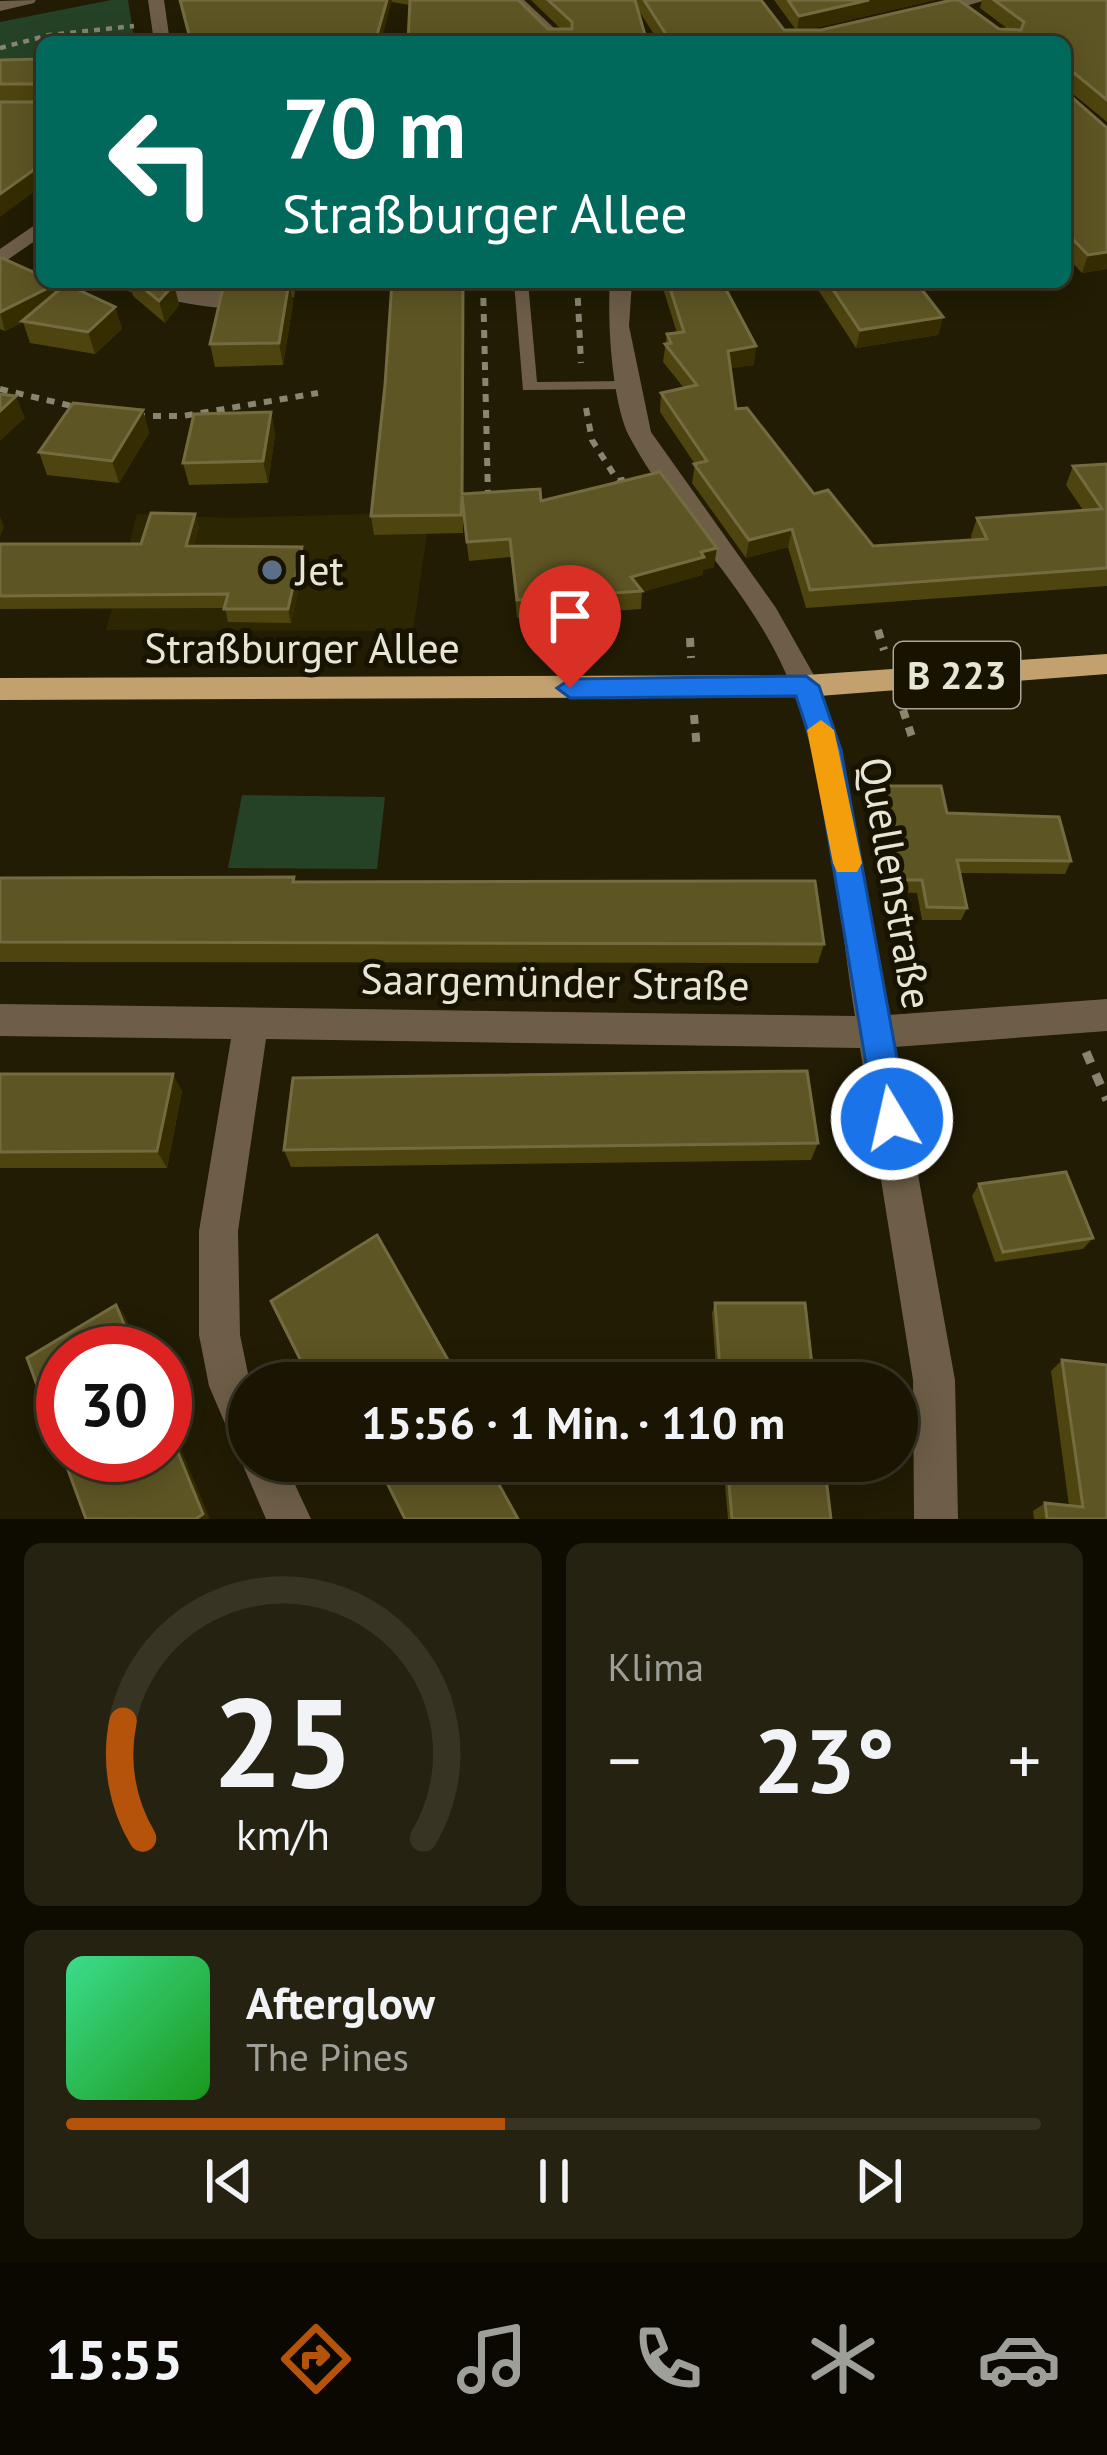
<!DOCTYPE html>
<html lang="de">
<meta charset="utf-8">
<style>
body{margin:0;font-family:"PT Sans",sans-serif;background:#262211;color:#f1f3f6;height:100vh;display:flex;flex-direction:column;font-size:45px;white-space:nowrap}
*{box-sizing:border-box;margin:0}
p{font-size:39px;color:#9f9f99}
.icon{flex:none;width:66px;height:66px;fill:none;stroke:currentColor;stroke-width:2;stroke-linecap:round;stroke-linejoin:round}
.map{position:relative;height:1519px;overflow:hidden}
.panel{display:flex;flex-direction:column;gap:24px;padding:24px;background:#0e0c01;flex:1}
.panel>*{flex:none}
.guide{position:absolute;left:36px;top:36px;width:1035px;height:252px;border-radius:18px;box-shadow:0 6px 30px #0003,0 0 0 3px #373424;background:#00695c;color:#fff;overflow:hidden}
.speed{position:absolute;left:36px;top:1326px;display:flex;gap:24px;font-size:60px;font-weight:700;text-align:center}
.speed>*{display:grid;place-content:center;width:156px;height:156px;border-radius:50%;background:#191502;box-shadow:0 6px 30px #0003,0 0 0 3px #373424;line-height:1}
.speed .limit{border:18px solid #d22;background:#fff;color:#111}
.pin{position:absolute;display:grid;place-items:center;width:102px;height:102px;color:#fff;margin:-123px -51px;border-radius:50% 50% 50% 0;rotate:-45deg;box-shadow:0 0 12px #0007}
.pin .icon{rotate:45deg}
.me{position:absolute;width:132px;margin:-66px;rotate:351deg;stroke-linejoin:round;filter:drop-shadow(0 0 9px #0008)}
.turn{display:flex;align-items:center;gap:42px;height:252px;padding:0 48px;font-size:54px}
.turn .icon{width:156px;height:156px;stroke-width:2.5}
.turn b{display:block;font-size:84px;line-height:102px}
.big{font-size:90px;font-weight:700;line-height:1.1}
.panel .tile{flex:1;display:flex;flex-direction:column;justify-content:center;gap:18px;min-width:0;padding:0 42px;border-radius:18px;background:#262211}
.panel .dial{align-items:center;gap:0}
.dial svg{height:312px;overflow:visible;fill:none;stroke:#373424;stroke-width:7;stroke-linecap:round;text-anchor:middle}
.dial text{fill:#f1f3f6;stroke:none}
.song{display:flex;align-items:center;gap:36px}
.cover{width:144px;height:144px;border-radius:18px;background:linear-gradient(135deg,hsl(150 70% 55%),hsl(120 70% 35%))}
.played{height:12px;border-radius:6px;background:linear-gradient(90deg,#b45309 45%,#373424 45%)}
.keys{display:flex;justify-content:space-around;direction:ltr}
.heat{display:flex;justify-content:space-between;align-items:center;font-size:66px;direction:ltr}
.panel .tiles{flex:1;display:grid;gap:24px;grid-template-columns:1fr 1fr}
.tile:last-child{grid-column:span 2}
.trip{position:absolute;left:228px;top:1362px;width:690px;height:120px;border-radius:60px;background:#191502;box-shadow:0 6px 30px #0003,0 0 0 3px #373424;font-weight:700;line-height:120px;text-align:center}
.tabs{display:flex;height:192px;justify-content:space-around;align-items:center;background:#0a0801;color:#9f9f99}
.tabs .icon{width:84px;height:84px}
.tabs .selected{color:#b45309}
.tabs b{font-size:54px;color:#f1f3f6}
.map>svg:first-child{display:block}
.built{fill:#2c2602}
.green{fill:#254227}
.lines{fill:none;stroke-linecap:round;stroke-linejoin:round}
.path-far3{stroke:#898571;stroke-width:4.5;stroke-dasharray:6 6;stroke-linecap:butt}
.path-far2{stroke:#898571;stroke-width:6;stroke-dasharray:8 8;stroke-linecap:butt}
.path-far1{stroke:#898571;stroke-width:8;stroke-dasharray:9 9;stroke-linecap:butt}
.path{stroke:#898571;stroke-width:9;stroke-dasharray:12 12;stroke-linecap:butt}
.service{fill:#6e5e47;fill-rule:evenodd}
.minor{fill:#6e5e47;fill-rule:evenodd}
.primary{fill:#c2a16f;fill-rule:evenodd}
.wall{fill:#4e440f}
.shaded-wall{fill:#352d01}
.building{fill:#5e5524;stroke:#746c40;stroke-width:3}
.route{fill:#1a73e8;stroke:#114b97;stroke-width:3}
.slow{fill:#f59e0b}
.service-dot{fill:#5c6f8a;stroke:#181300;stroke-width:4.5}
.labels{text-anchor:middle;stroke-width:10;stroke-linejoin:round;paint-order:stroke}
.shield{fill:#181300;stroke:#a9a695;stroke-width:3}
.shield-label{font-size:39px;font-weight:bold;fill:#e7e5d5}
.poi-label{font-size:42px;fill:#e7e5d5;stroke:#181300;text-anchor:start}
.street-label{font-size:42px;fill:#e7e5d5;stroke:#181300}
</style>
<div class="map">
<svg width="1107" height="1519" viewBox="0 0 1107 1519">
<rect width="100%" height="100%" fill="#211c03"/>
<!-- built -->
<polygon class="built" points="430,512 413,631 106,630 137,514 232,518"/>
<!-- green -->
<g class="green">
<polygon points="111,0 128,0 134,38 42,42 42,63 0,64 0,22"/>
<polygon points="242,795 385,797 377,869 228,868"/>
</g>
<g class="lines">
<!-- path-far3 -->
<polyline class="path-far3" points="0,48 49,35 134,26"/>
<!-- path-far2 -->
<g class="path-far2">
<polyline points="483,282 488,497"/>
<polyline points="577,282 581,363"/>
<polyline points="0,389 80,408"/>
<polyline points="586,408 592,440 618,481 629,479"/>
<polyline points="137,416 183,416 318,393"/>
</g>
<!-- path-far1 -->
<g class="path-far1">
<polyline points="878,630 884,650"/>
<polyline points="690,638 691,658"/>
<polyline points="903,710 914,743"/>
<polyline points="694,715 697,750"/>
</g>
<!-- path -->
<polyline class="path" points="1086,1052 1107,1100"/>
<!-- service -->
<polygon class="service" points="514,282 528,282 537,382 627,381 633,383 633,389 523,390"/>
<!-- minor -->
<g class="minor">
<polygon points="36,0 34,3 0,11 0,1"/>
<polygon points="148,0 164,0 170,42 154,42"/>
<polygon points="507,0 524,0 569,42 551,42"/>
<polygon points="958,0 986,0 925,18 917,13"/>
<polygon points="42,220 42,236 0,265 0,249"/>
<path d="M103,282L262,294L273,300C245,322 149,295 114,288Z"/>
<path d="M610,282H632L629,326L651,432L776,608L820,686L842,750L889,1015L1107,999V1031L895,1047L955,1380L958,1519H914L913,1380L860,1048L266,1039L238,1231L240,1335L250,1383L249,1461H284L311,1519H266L209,1386L199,1335V1231L231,1039L0,1036V1004L855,1016C838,909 831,793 793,691C758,596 676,524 629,436C612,402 607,320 610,282Z"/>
</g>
<!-- primary -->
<polygon class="primary" points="1107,654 1107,674 806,697 0,700 0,678 806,675"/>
</g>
<!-- wall -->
<g class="wall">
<polygon points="180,0 518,0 548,29 561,29 531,0 761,0 784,30 796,30 774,0 935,0 806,30 1008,29 980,8 982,0 1107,0 1107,122 1067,89 1067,93 1107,128 1107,269 1082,273 1065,255 1065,42 659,42 637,8 647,42 408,42 410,5 392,2"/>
<polygon points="42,59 42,186 38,101 0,101 0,60"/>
<polygon points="0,257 58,283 60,289 115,307 122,329 95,354 30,343 23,322 5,331 0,329"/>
<polygon points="129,282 198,282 194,287 174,284 179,305 165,323 133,296"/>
<polygon points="231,282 296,282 294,298 292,297 293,303 283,365 215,367 210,344 232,288"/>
<polygon points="392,282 464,282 463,494 541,501 714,567 703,570 702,575 642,592 641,609 517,618 511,557 469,561 463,515 463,533 374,535 371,516 385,385"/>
<polygon points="661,282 722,282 754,365 730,368 736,409 814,494 873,546 972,540 971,536 977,518 1083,510 1066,485 1073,466 1107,464 1107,586 806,608 788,547 746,558 692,483 695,464 660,412 661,393 684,388 663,362 667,334 677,333"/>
<polygon points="813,282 916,282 943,317 938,335 856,348"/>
<polygon points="143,410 149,433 119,483 47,475 39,452"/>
<polygon points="271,412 275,434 268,483 189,485 183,463"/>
<polygon points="199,527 193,546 304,561 291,623 228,622 225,608 0,609 0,544 141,544"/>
<polygon points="883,786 1071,861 1065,874 959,873 967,908 961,920 922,920 917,893 896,892 879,799"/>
<polygon points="0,878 824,944 818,963 0,962"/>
<polygon points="0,1074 182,1091 167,1168 0,1168"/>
<polygon points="818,1143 811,1160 291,1167 284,1150"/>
<polygon points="979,1184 1093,1238 1083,1249 995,1262 972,1196"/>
<polygon points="715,1303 814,1383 717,1383 712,1313"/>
<polygon points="1062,1360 1107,1519 1034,1519 1033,1511 1045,1503 1069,1506 1051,1371"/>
<polygon points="723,1461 824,1461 831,1519 728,1519"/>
</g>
<!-- shaded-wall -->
<g class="shaded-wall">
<polygon points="387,0 392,0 381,42 375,42"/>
<polygon points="869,0 935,0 797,32 799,16"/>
<polygon points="42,164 42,186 0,217 0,194"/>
<polygon points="1107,252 1107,269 1082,273 1088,255"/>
<polygon points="289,282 293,303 283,365 279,343"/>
<polygon points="463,282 464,282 463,507 462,494"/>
<polygon points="58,283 64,302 5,331 0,312"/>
<polygon points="174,284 179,305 165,323 159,301"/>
<polygon points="115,307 122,329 95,354 88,332"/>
<polygon points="943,317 938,335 856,348 860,330"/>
<polygon points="756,346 754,365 726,369 728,351"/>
<polygon points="16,396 25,418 0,441 0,411"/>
<polygon points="143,410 149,433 119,483 112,461"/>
<polygon points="271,412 275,434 268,483 263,461"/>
<polygon points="195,514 199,527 189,559 186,546"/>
<polygon points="0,516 4,527 0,538"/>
<polygon points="792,529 788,547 746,558 749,540"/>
<polygon points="302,547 304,561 291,623 288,609"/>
<polygon points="717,548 714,567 703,570 702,575 642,592 631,577"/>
<polygon points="173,1074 182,1091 167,1168 157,1151"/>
<polygon points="116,1305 124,1314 141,1353 136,1353"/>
<polygon points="452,1367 454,1376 443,1383 439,1375"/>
<polygon points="165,1411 210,1519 196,1519 165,1421"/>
</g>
<!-- building -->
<g class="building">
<polygon points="180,0 387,0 375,42 191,42"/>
<polygon points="410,0 518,0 548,29 572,29 572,22 548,0 635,0 647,42 408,42"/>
<polygon points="644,0 761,0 784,30 821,30 952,0 959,0 999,29 1021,30 1024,22 994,0 1107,0 1107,100 1073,72 1067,72 1067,93 1107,128 1107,252 1088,255 1065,231 1065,42 671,42"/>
<polygon points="788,0 869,0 799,16"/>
<polygon points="42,59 42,164 0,194 0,102 37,102 41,88 37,84 0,84 0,60"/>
<polygon points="0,257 42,276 42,282 58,283 0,312"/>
<polygon points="136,282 166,282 174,284 159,301"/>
<polygon points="289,282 279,343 210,344 223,288 275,289"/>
<polygon points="392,282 463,282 462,494 540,489 541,501 660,472 717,548 701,552 704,557 631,577 642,591 517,600 510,539 467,542 462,496 461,515 371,516 385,385"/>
<polygon points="668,282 722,282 756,346 728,351 736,409 747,408 814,494 828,490 873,546 987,539 977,518 1102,509 1073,466 1107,464 1107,568 810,590 792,529 749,540 694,464 707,461 661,393 697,385 665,344 671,343 667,334 684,332"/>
<polygon points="828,282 916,282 943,317 860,330"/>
<polygon points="66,284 115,307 88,332 22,321"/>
<polygon points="0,394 16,396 0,411"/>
<polygon points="73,403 143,410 112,461 39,452"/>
<polygon points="271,412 263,461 183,463 194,414"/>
<polygon points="151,513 195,514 186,546 302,547 288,609 224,609 228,594 0,596 0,544 141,544"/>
<polygon points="883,786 941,786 947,813 1059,817 1071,861 957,860 967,908 927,907 922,880 900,880"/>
<polygon points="294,877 293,882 815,881 824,944 0,942 0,878"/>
<polygon points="807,1071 818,1143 284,1150 293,1078"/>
<polygon points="0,1074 173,1074 157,1151 0,1152"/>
<polygon points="1066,1172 1093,1238 1003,1252 979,1184"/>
<polygon points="377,1235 452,1367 439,1375 443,1383 312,1383 271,1301"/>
<polygon points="715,1303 805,1303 814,1383 721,1383"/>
<polygon points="116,1305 136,1353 63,1353 63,1455 165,1455 165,1421 203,1514 196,1519 86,1519 27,1358"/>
<polygon points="1062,1360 1107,1365 1107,1519 1047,1519 1045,1503 1083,1507"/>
<polygon points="376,1461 486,1461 518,1519 405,1519"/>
<polygon points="727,1461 824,1461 831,1519 732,1519"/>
</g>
<!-- route -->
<polygon class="route" points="806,676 819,686 841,750 908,1119 903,1130 892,1135 880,1130 875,1119 814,750 796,696 570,698 557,688 570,679"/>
<!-- slow -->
<polygon class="slow" points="821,720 834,730 862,863 857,872 837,872 833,863 807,730"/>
<!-- markers -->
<circle class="service-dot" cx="272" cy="570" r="12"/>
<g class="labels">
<!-- shield labels -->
<rect class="shield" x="894" y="642" width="126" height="66" rx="9"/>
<g class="shield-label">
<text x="957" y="689">B 223</text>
</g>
<!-- poi labels -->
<g class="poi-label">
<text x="296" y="585">Jet</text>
</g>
<!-- street labels -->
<g class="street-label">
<text x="302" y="663">Straßburger Allee</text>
<text transform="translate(896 883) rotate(80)" y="15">Quellenstraße</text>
<text transform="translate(555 982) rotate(1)" y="15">Saargemünder Straße</text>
</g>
</g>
</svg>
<div class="speed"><div class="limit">30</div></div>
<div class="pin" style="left:570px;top:688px;background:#d93025"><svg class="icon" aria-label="arrive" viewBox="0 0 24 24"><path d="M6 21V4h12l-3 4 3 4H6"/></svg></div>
<svg class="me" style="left:892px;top:1119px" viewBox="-20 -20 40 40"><circle r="17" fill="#1a73e8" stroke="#fff" stroke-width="3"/><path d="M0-11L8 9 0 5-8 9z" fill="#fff"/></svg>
<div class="trip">15:56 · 1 Min. · 110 m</div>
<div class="guide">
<div class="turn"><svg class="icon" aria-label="left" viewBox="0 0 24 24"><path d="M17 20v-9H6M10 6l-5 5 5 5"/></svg><div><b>70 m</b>Straßburger Allee</div></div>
</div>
</div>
<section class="panel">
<div class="tiles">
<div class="tile dial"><svg viewBox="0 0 100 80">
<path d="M14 69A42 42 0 1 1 86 69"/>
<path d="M14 69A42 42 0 0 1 9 39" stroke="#b45309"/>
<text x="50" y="56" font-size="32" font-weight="700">25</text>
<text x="50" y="72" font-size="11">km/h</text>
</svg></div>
<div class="tile"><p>Klima</p>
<div class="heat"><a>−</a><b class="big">23°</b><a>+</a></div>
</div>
<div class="tile">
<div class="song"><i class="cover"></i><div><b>Afterglow</b><p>The Pines</p></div></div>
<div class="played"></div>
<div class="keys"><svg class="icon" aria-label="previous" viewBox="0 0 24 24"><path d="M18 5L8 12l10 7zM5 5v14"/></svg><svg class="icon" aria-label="pause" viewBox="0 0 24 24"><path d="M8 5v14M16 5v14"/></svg><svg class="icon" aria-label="next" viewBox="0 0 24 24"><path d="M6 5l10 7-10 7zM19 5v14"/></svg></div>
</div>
</div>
</section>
<nav class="tabs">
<b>15:55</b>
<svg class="icon selected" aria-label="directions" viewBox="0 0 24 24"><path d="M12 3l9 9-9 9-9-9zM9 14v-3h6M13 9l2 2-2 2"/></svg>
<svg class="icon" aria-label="music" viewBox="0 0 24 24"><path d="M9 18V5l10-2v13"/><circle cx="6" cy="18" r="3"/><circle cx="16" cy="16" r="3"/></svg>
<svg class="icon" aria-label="phone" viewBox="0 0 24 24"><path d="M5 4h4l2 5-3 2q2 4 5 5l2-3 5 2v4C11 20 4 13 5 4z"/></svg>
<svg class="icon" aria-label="climate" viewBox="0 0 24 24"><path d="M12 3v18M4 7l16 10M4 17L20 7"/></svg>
<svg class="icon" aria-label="car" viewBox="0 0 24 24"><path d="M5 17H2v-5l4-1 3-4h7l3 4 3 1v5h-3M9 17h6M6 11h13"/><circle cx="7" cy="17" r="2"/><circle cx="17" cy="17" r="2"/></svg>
</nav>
